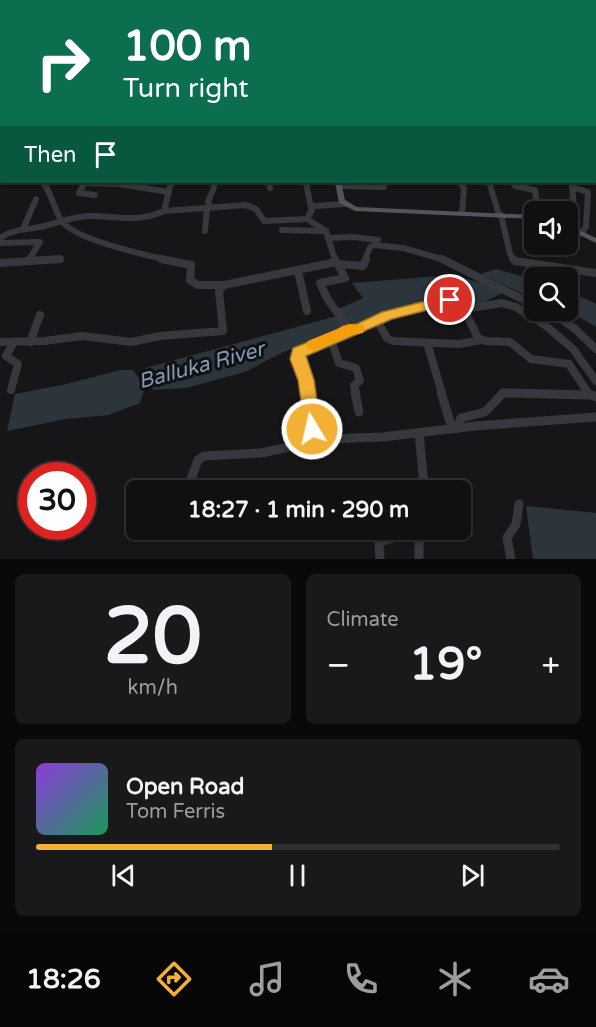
<!DOCTYPE html>
<meta charset="utf-8">
<style>
body{margin:0;font-family:"Varela Round",sans-serif;background:#19191b;color:#f1f3f6;height:100vh;display:flex;flex-direction:column;font-size:22px;white-space:nowrap}
*{box-sizing:border-box;margin:0}
p{font-size:20px;color:#9c9d9f}
.icon{flex:none;width:33px;height:33px;fill:none;stroke:currentColor;stroke-width:2;stroke-linecap:round;stroke-linejoin:round}
.map{position:relative;height:559px;overflow:hidden}
.side{display:flex;flex-direction:column;gap:15px;padding:15px;background:#09090a;flex:1}
.side>*{flex:none}
.hud{position:absolute;left:0px;top:0px;width:597px;height:183px;box-shadow:0 2px 4px #0004,0 0 0 2px #303032;background:#0b6e4f;color:#fff;overflow:hidden}
.fabs{position:absolute;left:524px;top:201px;display:grid;gap:12px}
.fabs a{display:grid;place-items:center;width:54px;height:54px;border-radius:9px;background:#101012;box-shadow:0 2px 4px #0004,0 0 0 2px #303032;font-size:30px}
.speed{position:absolute;left:18px;top:462px;display:flex;gap:12px;font-size:30px;font-weight:700;text-align:center}
.speed>*{display:grid;place-content:center;width:78px;height:78px;border-radius:50%;background:#101012;box-shadow:0 2px 4px #0004,0 0 0 2px #303032;line-height:1}
.speed .limit{border:9px solid #d22;background:#fff;color:#111}
.pin{position:absolute;display:grid;place-items:center;width:51px;height:51px;color:#fff;margin:-26px;border:3px solid #fff;border-radius:50%;box-shadow:0 2px 6px #0007}
.me{position:absolute;width:66px;margin:-33px;rotate:351deg;stroke-linejoin:round;filter:drop-shadow(0 0 4px #0008)}
.turn{display:flex;align-items:center;gap:21px;height:126px;padding:0 24px;font-size:27px}
.turn .icon{width:78px;height:78px;stroke-width:2.5}
.turn b{display:block;font-size:42px;line-height:51px}
.then{display:flex;align-items:center;height:57px;padding:0 24px;background:#0003;gap:12px;font-size:22px}
.big{font-size:45px;font-weight:700;line-height:1.1}
.side .widget{flex:1;display:flex;flex-direction:column;justify-content:center;gap:9px;min-width:0;padding:0 21px;border-radius:9px;background:#19191b}
.side .dial{align-items:center;gap:0}
.dial b{font-size:78px;line-height:1}
.song{display:flex;align-items:center;gap:18px}
.cover{width:72px;height:72px;border-radius:9px;background:linear-gradient(135deg,hsl(270 70% 55%),hsl(150 70% 35%))}
.played{height:6px;border-radius:3px;background:linear-gradient(90deg,#f2b134 45%,#303032 45%)}
.keys{display:flex;justify-content:space-around;direction:ltr}
.heat{display:flex;justify-content:space-between;align-items:center;font-size:33px;direction:ltr}
.side .tiles{flex:1;display:grid;gap:15px;grid-template-columns:1fr 1fr}
.widget:last-child{grid-column:span 2}
.trip{position:absolute;left:126px;top:480px;width:345px;height:60px;border-radius:9px;background:#101012;box-shadow:0 2px 4px #0004,0 0 0 2px #303032;font-weight:700;line-height:60px;text-align:center}
.tabs{display:flex;height:96px;justify-content:space-around;align-items:center;background:#060607;color:#9c9d9f}
.tabs .icon{width:42px;height:42px}
.tabs .active{color:#f2b134}
.tabs b{font-size:27px;color:#f1f3f6}
.map>svg:first-child{display:block}
.water{fill:#2c353c}
.lines{fill:none;stroke-linecap:round;stroke-linejoin:round}
.river{fill:#2c353c;fill-rule:evenodd}
.minor-far3{stroke:#37383d;stroke-width:4}
.minor-far2{stroke:#37383d;stroke-width:6}
.minor-far1{stroke:#37383d;stroke-width:8}
.minor{stroke:#37383d;stroke-width:9}
.major{fill:#53555c;fill-rule:evenodd}
.rail-casing{stroke:#4a4c52;stroke-width:3}
.rail{stroke:#111113;stroke-width:1.5;stroke-dasharray:2;stroke-linecap:butt}
.route{fill:#f2b134;stroke:#9d7322;stroke-width:1.5}
.slow{fill:#f59e0b}
.labels{text-anchor:middle;stroke-width:6;stroke-linejoin:round;paint-order:stroke}
.water-label{font-size:21px;font-style:italic;fill:#7f9bb3;stroke:#111113}
</style>
<div class="map">
<svg width="596" height="559" viewBox="0 0 596 559">
<rect width="100%" height="100%" fill="#161618"/>
<!-- water -->
<g class="water">
<polygon points="496,269 534,280 534,299 481,274"/>
<polygon points="452,275 486,284 503,293 482,303 467,302 459,296 450,294 405,306 401,310 350,328 338,309 363,298 352,283"/>
<polygon points="567,290 596,304 596,327 567,310"/>
<polygon points="337,316 344,326 340,331 281,353 245,372 186,388 153,390 145,368"/>
<polygon points="120,370 133,370 145,387 140,403 109,415 66,419 7,431 15,394 67,384"/>
<polygon points="526,506 596,513 596,559 533,559"/>
</g>
<g class="lines">
<!-- river -->
<g class="river">
<polygon points="253,0 261,0 251,2"/>
<polygon points="2,20 2,24 0,25 0,21"/>
<polygon points="0,33 2,34 2,38 0,37"/>
<rect x="0" y="51" width="2" height="4"/>
</g>
<!-- minor-far3 -->
<g class="minor-far3">
<polyline points="159,0 174,1"/>
<polyline points="184,0 200,2"/>
<polyline points="334,0 344,2"/>
<polyline points="553,0 555,2"/>
<polyline points="71,2 102,2"/>
<polyline points="120,2 146,0"/>
<polyline points="219,2 227,0"/>
</g>
<!-- minor-far2 -->
<g class="minor-far2">
<path d="M43,182C52,194 53,207 61,220C72,239 145,255 168,260"/>
<polyline points="85,182 79,193 95,195"/>
<polyline points="269,182 270,188"/>
<polyline points="306,182 311,208"/>
<polyline points="460,182 464,188 462,213"/>
<polyline points="489,182 499,215"/>
<polyline points="513,182 515,186 535,190 538,212"/>
<polyline points="84,183 119,184 169,192"/>
<polyline points="339,186 384,187"/>
<polyline points="572,187 588,192 586,227 581,233"/>
<polyline points="211,207 208,202 214,187"/>
<polyline points="164,211 246,205 256,209 264,221 307,219 314,206 344,204"/>
<polyline points="501,215 510,254 514,260"/>
<polyline points="307,219 326,231 335,260"/>
<polyline points="567,222 574,213 572,182"/>
<polyline points="23,229 36,199"/>
<polyline points="282,230 326,231"/>
<polyline points="205,231 207,208"/>
<path d="M0,238C14,228 29,230 45,226C60,222 74,216 90,216C116,216 139,223 164,211L171,182"/>
<polyline points="328,238 353,237 378,240"/>
<polyline points="0,243 40,242 29,260"/>
<polyline points="42,260 60,259"/>
<polyline points="365,260 370,247 374,245 403,248 445,260"/>
</g>
<!-- minor-far1 -->
<g class="minor-far1">
<polyline points="161,259 191,265 190,280 198,285 224,285"/>
<polyline points="442,259 534,305"/>
<polyline points="513,259 515,261 596,273"/>
<polyline points="29,261 30,259"/>
<polyline points="0,263 60,259"/>
<polyline points="338,264 363,266 366,259"/>
<polyline points="298,271 307,311"/>
<polyline points="464,309 502,303 516,307 545,325 573,349 596,381"/>
<polyline points="547,310 574,328 596,349"/>
<polyline points="377,320 387,338 393,341 459,344 482,340"/>
<polyline points="349,329 363,327 420,305 455,300 462,305 478,338 486,341 510,342 531,359 569,364 588,393"/>
<polyline points="331,339 339,363 356,368 360,381 354,385 356,393"/>
<polyline points="0,342 44,341 82,336 131,342 160,336 223,331 219,291 224,285 336,262"/>
<polyline points="30,342 40,315"/>
<polyline points="427,343 442,393"/>
<polyline points="11,390 18,364 6,356 14,342"/>
<path d="M308,393C306,380 298,369 298,356L308,347L349,329L328,300L320,283L345,278L335,259"/>
<polyline points="503,393 515,393"/>
</g>
<!-- minor -->
<g class="minor">
<polyline points="308,392 314,441"/>
<polyline points="355,392 359,412"/>
<polyline points="441,392 452,429"/>
<polyline points="585,392 596,397"/>
<polyline points="456,429 461,418 485,412 503,393 589,395"/>
<polyline points="419,433 424,485 420,490"/>
<polyline points="394,489 408,490"/>
<polyline points="187,490 198,460 204,456 261,453 326,439 382,437 475,426 596,417"/>
<polyline points="380,559 379,542 390,539 392,530"/>
<polyline points="419,559 419,536 428,532 466,533"/>
<polyline points="511,559 507,538 516,524 519,504"/>
</g>
<!-- major -->
<g class="major">
<rect x="0" y="65" width="2" height="4"/>
<polygon points="335,182 341,182 345,200 357,207 534,215 534,219 355,211 339,203"/>
<polygon points="567,224 596,238 596,243 567,229"/>
</g>
<!-- rail casing -->
<g class="rail-casing">
<g id="rail">
<polyline points="271,0 280,2"/>
<polyline points="298,0 308,2"/>
</g>
</g>
<!-- rail -->
<use href="#rail" class="rail"/>
</g>
<!-- route -->
<polygon class="route" points="450,295 455,296 457,300 455,303 392,319 306,356 314,380 321,429 318,434 312,436 306,434 298,380 290,359 293,348 336,331 343,326 357,324 382,312"/>
<!-- slow -->
<polygon class="slow" points="349,324 363,325 365,329 363,333 352,335 313,351 308,349 306,345 308,341"/>
<g class="labels">
<!-- water labels -->
<g class="water-label">
<text transform="translate(201 365) rotate(-15)" y="7">Balluka River</text>
</g>
</g>
</svg>
<div class="fabs">
<a><svg class="icon" aria-label="sound" viewBox="0 0 24 24"><path d="M4 9h4l5-4v14l-5-4H4zM17 9q2 3 0 6"/></svg></a>
<a><svg class="icon" aria-label="search" viewBox="0 0 24 24"><circle cx="10" cy="10" r="6"/><path d="M15 15l6 6"/></svg></a>
</div>
<div class="speed"><div class="limit">30</div></div>
<div class="pin" style="left:450px;top:300px;background:#d93025"><svg class="icon" aria-label="arrive" viewBox="0 0 24 24"><path d="M6 21V4h12l-3 4 3 4H6"/></svg></div>
<svg class="me" style="left:312px;top:429px" viewBox="-20 -20 40 40"><circle r="17" fill="#f2b134" stroke="#fff" stroke-width="3"/><path d="M0-11L8 9 0 5-8 9z" fill="#fff"/></svg>
<div class="trip">18:27 · 1 min · 290 m</div>
<div class="hud">
<div class="turn"><svg class="icon" aria-label="right" viewBox="0 0 24 24"><path d="M7 20v-9h11M14 6l5 5-5 5"/></svg><div><b>100 m</b>Turn right</div></div>
<div class="then">Then<svg class="icon" aria-label="arrive" viewBox="0 0 24 24"><path d="M6 21V4h12l-3 4 3 4H6"/></svg></div>
</div>
</div>
<section class="side">
<div class="tiles">
<div class="widget dial"><b>20</b><p>km/h</p></div>
<div class="widget"><p>Climate</p>
<div class="heat"><a>−</a><b class="big">19°</b><a>+</a></div>
</div>
<div class="widget">
<div class="song"><i class="cover"></i><div><b>Open Road</b><p>Tom Ferris</p></div></div>
<div class="played"></div>
<div class="keys"><svg class="icon" aria-label="previous" viewBox="0 0 24 24"><path d="M18 5L8 12l10 7zM5 5v14"/></svg><svg class="icon" aria-label="pause" viewBox="0 0 24 24"><path d="M8 5v14M16 5v14"/></svg><svg class="icon" aria-label="next" viewBox="0 0 24 24"><path d="M6 5l10 7-10 7zM19 5v14"/></svg></div>
</div>
</div>
</section>
<nav class="tabs">
<b>18:26</b>
<svg class="icon active" aria-label="directions" viewBox="0 0 24 24"><path d="M12 3l9 9-9 9-9-9zM9 14v-3h6M13 9l2 2-2 2"/></svg>
<svg class="icon" aria-label="music" viewBox="0 0 24 24"><path d="M9 18V5l10-2v13"/><circle cx="6" cy="18" r="3"/><circle cx="16" cy="16" r="3"/></svg>
<svg class="icon" aria-label="phone" viewBox="0 0 24 24"><path d="M5 4h4l2 5-3 2q2 4 5 5l2-3 5 2v4C11 20 4 13 5 4z"/></svg>
<svg class="icon" aria-label="climate" viewBox="0 0 24 24"><path d="M12 3v18M4 7l16 10M4 17L20 7"/></svg>
<svg class="icon" aria-label="car" viewBox="0 0 24 24"><path d="M5 17H2v-5l4-1 3-4h7l3 4 3 1v5h-3M9 17h6M6 11h13"/><circle cx="7" cy="17" r="2"/><circle cx="17" cy="17" r="2"/></svg>
</nav>
